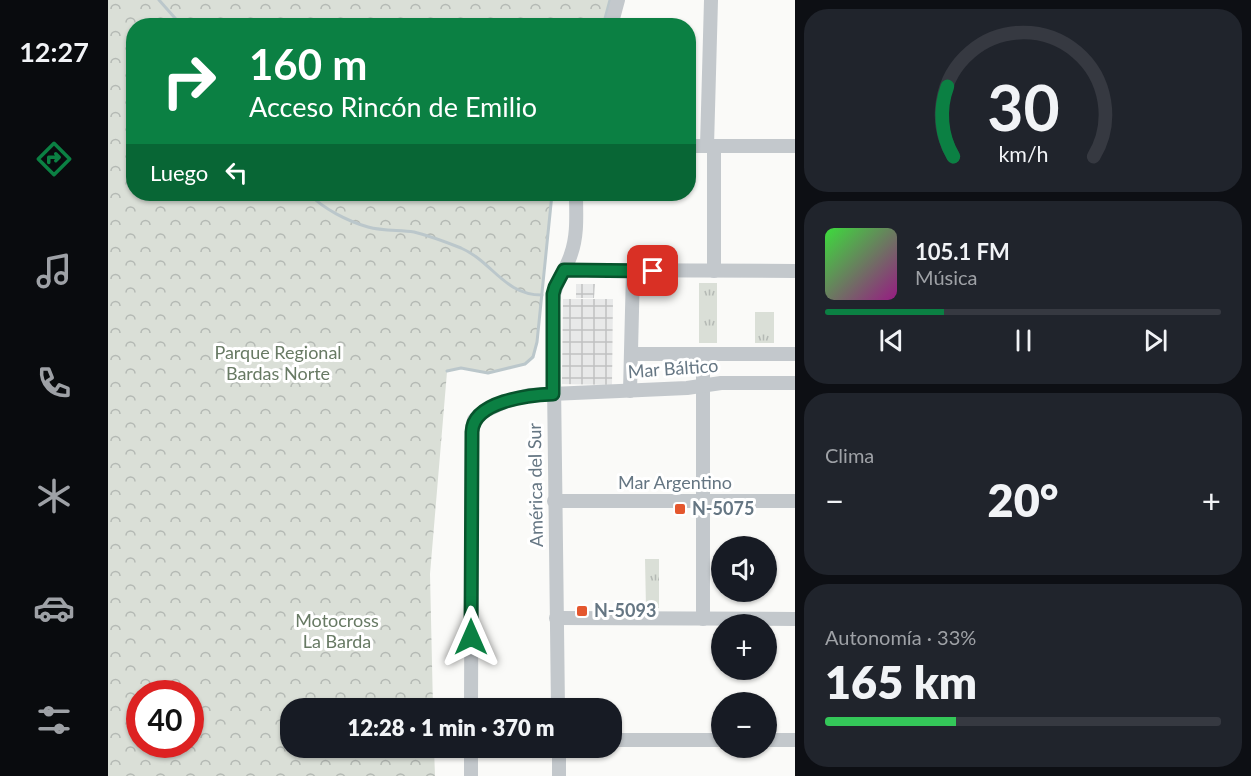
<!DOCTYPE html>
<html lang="es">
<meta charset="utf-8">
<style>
body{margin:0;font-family:Lato,sans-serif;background:#20242c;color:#f1f3f6;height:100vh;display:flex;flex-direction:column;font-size:22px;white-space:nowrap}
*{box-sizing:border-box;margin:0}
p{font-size:20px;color:#9ea1a6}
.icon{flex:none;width:33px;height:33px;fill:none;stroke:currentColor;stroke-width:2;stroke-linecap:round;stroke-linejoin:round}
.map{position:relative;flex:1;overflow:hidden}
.details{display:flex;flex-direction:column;gap:9px;padding:9px;background:#0d0f14;width:456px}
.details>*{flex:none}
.banner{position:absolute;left:18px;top:18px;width:570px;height:183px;border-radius:24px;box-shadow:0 2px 4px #0004;background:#0b8043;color:#fff;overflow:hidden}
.fabs{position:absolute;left:603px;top:536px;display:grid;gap:12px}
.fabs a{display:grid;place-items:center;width:66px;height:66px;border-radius:50%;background:#171b24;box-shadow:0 2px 4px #0004;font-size:30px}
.speed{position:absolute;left:18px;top:680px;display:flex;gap:12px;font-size:30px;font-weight:700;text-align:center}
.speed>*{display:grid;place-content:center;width:78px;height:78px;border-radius:50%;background:#171b24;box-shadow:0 2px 4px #0004;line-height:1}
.speed .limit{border:9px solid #d22;background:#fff;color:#111}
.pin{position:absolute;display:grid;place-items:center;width:51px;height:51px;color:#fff;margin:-26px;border-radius:12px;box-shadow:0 3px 9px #0006}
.me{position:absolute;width:66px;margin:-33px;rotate:0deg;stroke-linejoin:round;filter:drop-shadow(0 0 4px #0008)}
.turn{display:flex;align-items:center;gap:21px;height:126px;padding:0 24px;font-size:27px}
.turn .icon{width:78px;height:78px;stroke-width:2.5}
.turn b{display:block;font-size:42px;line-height:51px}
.then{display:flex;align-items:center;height:57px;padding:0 24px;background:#0003;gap:12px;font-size:22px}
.big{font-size:45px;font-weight:800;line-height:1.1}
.details .card{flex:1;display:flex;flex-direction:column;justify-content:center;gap:9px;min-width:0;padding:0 21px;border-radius:24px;background:#20242c}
.details .dial{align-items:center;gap:0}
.dial svg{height:156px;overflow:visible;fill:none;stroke:#363941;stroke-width:7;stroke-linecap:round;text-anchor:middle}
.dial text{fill:#f1f3f6;stroke:none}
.song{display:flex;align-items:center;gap:18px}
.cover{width:72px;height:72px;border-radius:9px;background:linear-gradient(135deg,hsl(120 70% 55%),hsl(310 70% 35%))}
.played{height:6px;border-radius:3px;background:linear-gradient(90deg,#0b8043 30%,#363941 30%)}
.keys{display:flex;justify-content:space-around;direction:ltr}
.heat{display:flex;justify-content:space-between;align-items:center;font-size:33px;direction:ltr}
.charge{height:9px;border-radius:4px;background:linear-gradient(90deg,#34c759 33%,#363941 0)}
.trip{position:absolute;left:172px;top:698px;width:342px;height:60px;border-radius:24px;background:#171b24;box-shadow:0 2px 4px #0004;font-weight:800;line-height:60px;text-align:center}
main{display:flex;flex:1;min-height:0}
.tab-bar{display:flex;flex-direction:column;width:108px;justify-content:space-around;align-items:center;background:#090b0e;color:#9ea1a6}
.tab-bar .icon{width:42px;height:42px}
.tab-bar .on{color:#0b8043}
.tab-bar b{font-size:27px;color:#f1f3f6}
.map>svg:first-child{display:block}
.industrial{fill:url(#industrial-grid)}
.grass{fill:url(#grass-tufts)}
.forest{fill:url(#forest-crowns);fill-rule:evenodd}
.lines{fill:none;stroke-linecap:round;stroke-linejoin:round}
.stream{stroke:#bbc7cb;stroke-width:3}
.minor{stroke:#c3c8cc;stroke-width:14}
.route-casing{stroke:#07532c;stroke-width:15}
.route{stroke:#0b8043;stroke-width:10}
.poi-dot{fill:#e4572e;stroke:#fff;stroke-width:2}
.labels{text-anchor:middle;stroke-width:6;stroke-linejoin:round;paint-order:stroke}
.park-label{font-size:18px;fill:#687a64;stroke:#fff}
.street-label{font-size:18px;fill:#657683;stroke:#fff}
.poi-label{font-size:18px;font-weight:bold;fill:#657683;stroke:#fff;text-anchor:start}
</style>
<main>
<nav class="tab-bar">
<b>12:27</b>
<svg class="icon on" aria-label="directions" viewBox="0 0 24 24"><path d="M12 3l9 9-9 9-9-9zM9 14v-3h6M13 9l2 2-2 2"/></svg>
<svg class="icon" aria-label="music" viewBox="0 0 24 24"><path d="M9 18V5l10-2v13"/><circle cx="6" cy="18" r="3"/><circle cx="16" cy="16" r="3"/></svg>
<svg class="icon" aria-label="phone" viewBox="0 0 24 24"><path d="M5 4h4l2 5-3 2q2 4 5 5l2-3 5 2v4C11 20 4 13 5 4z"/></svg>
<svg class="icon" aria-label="climate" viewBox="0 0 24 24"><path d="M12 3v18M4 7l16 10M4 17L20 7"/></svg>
<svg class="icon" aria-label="car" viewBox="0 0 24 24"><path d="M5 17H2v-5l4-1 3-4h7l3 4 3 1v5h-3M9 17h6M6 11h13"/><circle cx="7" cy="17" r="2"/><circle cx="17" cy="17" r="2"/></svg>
<svg class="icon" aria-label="filters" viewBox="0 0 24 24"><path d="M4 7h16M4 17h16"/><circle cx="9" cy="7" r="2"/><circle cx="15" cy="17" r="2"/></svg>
</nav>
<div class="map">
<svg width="687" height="776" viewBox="0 0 687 776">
<defs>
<pattern id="industrial-grid" width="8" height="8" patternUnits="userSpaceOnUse" patternTransform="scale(1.5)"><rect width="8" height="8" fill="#e8e9e9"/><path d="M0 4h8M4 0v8" fill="none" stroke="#c0c1c2"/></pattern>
<pattern id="grass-tufts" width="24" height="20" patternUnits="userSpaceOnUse" patternTransform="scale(1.5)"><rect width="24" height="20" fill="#dadfd7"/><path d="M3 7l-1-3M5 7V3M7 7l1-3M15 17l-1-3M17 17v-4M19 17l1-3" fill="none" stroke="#b4b9b4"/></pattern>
<pattern id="forest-crowns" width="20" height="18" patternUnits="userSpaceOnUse" patternTransform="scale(1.5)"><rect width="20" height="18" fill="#dadfd7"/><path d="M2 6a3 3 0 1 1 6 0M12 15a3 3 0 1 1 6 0" fill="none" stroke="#b4b9b4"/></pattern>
</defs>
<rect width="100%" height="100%" fill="#fafaf8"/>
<!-- industrial -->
<g class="industrial">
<polygon points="468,284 487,284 486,298 468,298"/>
<polygon points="455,299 505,299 504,385 454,384"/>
</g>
<!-- grass -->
<g class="grass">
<rect x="591" y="283" width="18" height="60"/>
<rect x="647" y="312" width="19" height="31"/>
<polygon points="537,559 551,559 551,608 538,608"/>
</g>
<!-- forest -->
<path class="forest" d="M0,0H502L495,25L26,26V194H444L429,342L425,357L417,364L380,373L353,368L339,372L322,574L325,708H183V747H326L327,776H0ZM32,693H82V744H32Z"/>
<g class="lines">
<!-- stream -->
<g class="stream">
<polyline points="51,0 74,26"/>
<polyline points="495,26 502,0"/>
<path d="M201,194C216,209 239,221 260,227C274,231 291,230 306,232C322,236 338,242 353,248C385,262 396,295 434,295"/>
<polyline points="339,371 353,368 380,373 417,364 425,357 429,342 444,194"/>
</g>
<!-- minor -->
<g class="minor">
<polyline points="503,26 510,0"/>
<polyline points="580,146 687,146"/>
<polyline points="599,146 603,0"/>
<polyline points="456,270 687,271"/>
<polyline points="606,271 606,146"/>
<polyline points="523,354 687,354"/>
<polyline points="522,391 525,271"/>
<polyline points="446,501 687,501"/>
<polyline points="448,618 687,619"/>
<polyline points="595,619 595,354"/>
<polyline points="363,708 364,432 366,420 375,412 399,401 421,395 579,388 613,383 687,383"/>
<path d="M450,708L445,302C446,283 458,271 463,254C470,234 468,214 468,194"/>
<polyline points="504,740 614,740"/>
<polyline points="658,740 687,740"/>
<polyline points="451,747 451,776"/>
<polyline points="363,776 363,747"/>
</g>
</g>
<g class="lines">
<!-- route casing -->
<g class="route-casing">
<path id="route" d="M363,637L364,432C365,401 421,395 445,394V294L447,287L456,270L545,271"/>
</g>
<!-- route -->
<use href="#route" class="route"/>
</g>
<!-- markers -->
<g class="poi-dot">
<rect x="566" y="503" width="12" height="12" rx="3"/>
<rect x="468" y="605" width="12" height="12" rx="3"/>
</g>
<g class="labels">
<!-- park labels -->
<g class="park-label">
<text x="170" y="359">Parque Regional<tspan x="170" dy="21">Bardas Norte</tspan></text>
<text x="229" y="627">Motocross<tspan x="229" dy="21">La Barda</tspan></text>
</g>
<!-- street labels -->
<g class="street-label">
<text transform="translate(565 369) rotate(-4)" y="6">Mar Báltico</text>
<text x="567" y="489">Mar Argentino</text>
<text transform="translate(428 485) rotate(-91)" y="6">América del Sur</text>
</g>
<!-- poi labels -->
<g class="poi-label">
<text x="584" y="515">N-5075</text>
<text x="486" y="617">N-5093</text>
</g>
</g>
</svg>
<div class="fabs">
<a><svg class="icon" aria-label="sound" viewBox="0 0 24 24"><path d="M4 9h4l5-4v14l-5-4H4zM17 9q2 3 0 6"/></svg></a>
<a>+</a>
<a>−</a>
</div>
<div class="speed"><div class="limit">40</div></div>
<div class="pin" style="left:545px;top:271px;background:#d93025"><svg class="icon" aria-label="arrive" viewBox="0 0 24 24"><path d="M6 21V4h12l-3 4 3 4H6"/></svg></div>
<svg class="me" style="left:363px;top:637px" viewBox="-20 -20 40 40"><path d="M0-17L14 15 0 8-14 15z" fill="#0b8043" stroke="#fff" stroke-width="4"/></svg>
<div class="trip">12:28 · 1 min · 370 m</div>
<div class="banner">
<div class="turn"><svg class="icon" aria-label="right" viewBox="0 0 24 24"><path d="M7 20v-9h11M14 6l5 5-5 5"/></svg><div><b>160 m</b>Acceso Rincón de Emilio</div></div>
<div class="then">Luego<svg class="icon" aria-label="left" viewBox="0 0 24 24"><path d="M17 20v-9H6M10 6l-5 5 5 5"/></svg></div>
</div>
</div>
<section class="details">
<div class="card dial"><svg viewBox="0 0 100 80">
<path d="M14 69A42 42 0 1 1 86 69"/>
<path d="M14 69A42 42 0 0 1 11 33" stroke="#0b8043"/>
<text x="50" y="56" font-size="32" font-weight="700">30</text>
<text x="50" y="72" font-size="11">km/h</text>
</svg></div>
<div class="card">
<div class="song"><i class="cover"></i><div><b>105.1 FM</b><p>Música</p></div></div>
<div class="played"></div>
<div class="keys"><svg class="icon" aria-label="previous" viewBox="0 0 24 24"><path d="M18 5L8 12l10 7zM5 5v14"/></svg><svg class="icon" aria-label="pause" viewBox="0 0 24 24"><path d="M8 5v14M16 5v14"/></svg><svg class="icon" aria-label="next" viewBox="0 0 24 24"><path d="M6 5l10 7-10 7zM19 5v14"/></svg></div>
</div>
<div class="card"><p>Clima</p>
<div class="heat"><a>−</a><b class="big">20°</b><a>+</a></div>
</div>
<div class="card"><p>Autonomía · 33%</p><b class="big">165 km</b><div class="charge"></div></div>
</section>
</main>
